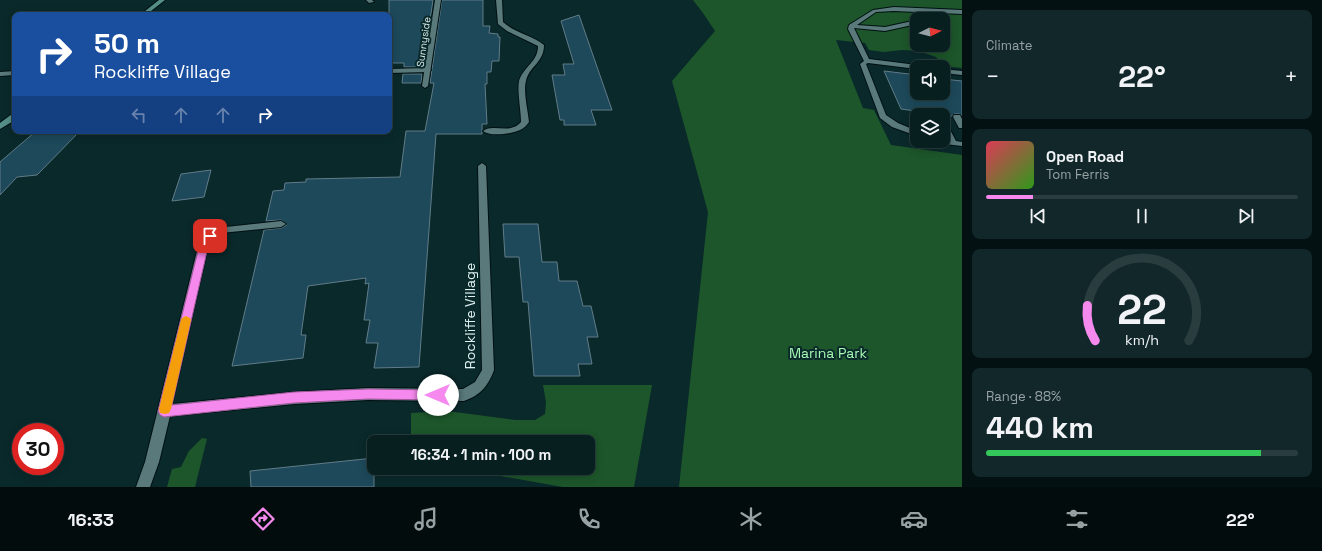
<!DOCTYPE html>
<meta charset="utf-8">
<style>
body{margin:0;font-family:"Space Grotesk",sans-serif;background:#112729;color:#f1f3f6;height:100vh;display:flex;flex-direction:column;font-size:15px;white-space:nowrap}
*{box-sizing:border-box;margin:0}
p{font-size:13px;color:#98a2a5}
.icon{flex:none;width:22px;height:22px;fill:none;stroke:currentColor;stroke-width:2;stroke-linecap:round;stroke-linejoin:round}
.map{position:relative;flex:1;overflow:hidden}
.details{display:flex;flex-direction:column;gap:10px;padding:10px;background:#041112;width:360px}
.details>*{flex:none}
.banner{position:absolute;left:12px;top:12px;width:380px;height:122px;border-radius:8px;box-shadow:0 2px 10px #0003,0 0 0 1px #293d3e;background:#1a4fa0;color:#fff;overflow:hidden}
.needle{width:26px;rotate:84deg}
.tools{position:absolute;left:910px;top:12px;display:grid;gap:8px}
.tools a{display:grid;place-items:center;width:40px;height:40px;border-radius:8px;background:#081f20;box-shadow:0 2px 10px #0003,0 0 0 1px #293d3e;font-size:20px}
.speed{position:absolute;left:12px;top:423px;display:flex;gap:8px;font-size:20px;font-weight:700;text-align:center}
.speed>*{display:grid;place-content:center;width:52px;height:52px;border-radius:50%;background:#081f20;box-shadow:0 2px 10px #0003,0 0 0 1px #293d3e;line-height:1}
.speed .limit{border:6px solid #d22;background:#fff;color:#111}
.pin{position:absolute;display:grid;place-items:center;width:34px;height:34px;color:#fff;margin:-17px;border-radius:8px;box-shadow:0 2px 6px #0006}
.me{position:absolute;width:44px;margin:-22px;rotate:270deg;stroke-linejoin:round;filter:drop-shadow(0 0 3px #0008)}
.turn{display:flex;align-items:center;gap:14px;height:84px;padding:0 16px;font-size:18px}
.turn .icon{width:52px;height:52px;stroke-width:2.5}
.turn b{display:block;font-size:28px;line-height:34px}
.lanes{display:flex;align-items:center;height:38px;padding:0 16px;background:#0003;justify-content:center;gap:20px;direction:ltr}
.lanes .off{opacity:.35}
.big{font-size:30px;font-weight:700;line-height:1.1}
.details .card{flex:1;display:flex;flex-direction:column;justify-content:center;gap:6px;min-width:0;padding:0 14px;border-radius:8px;background:#112729}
.details .dial{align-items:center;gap:0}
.dial svg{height:104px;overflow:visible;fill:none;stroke:#293d3e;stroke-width:7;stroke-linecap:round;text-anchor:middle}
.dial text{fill:#f1f3f6;stroke:none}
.song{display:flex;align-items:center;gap:12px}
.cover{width:48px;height:48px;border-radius:6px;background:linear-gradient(135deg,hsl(350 70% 55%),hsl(110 70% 35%))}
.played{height:4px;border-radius:2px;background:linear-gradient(90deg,#f689ee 15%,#293d3e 15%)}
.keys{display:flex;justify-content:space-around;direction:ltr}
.heat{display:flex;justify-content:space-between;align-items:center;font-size:22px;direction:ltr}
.charge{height:6px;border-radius:3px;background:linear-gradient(90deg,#34c759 88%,#293d3e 0)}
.trip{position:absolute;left:367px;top:435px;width:228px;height:40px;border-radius:8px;background:#081f20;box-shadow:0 2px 10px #0003,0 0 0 1px #293d3e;font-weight:700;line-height:40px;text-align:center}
.tab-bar{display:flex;height:64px;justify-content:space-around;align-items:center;background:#030c0d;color:#98a2a5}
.tab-bar .icon{width:28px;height:28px}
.tab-bar .current{color:#f689ee}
.tab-bar b{font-size:18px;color:#f1f3f6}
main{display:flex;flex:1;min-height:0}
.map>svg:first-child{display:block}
.green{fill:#1d562a;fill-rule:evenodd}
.building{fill:#1d495a;stroke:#617c88}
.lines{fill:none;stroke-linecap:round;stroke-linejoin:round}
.lane-casing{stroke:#001112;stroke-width:2}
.street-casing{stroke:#001112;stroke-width:2}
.secondary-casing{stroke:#001112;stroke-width:2}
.lane{fill:#59797b;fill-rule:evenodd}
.street{fill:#59797b;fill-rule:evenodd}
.secondary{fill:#558f88;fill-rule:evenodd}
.route{fill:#f689ee;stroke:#a0599b}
.slow{fill:#f59e0b}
.labels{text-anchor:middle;stroke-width:4;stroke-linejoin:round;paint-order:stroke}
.far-street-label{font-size:10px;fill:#dff0f1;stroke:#0a292b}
.near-street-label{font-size:14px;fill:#dff0f1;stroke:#0a292b}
.near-park-label{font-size:14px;fill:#a6f8b3;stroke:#0a292b}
</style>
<main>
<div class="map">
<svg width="962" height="487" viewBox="0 0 962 487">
<rect width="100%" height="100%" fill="#0a292b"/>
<!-- green -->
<g class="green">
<path d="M693,0H962V68L943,66L936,57L919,51L902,50L884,52L869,50L865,43L836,40L863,108L874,110L891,145L962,155V487H679L708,212L672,81L715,31L703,13ZM917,19H943V45H917Z"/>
<polygon points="543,385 652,385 634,487 563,487 455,468 588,468 588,442 411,442 411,413 447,411 515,420 535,420 545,414 546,402"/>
<polygon points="202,438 207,439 195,487 167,487 172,469 181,467 189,451"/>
</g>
<!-- building -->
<g class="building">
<polygon points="389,0 433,0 423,67 404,67 404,63 389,63"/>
<polygon points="442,0 483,0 483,26 490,26 489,33 498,34 498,37 500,37 499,61 492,61 491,72 487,72 487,84 485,84 487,124 482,124 482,134 436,134 419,367 374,368 378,343 366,343 370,320 364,320 369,283 365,284 366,278 308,286 301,335 306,335 303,358 232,366 264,230 281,228 287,225 281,220 266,221 273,191 284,190 285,183 306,182 306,179 400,177 406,131 425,131 434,83 430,83"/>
<polygon points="579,15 612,110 591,110 596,125 564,125 564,120 560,120 552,75 565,75 563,64 574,64 561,21"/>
<polygon points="884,71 917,75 917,93 943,93 943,79 962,81 962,116 960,114 954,114 952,116 901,109"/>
<polygon points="403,74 422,74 421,83 402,83"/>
<polygon points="36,131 80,131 37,175 17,177 0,195 0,162"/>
<polygon points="211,170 204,197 172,201 181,174"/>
<polygon points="503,224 538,224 542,262 557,262 559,281 577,281 583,306 591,306 598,337 587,337 592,364 578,364 580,376 534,376 528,302 523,302 519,257 505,257"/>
<polygon points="374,458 374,487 251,487 250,471"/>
</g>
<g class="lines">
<!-- lane casing -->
<g class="lane-casing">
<g id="lane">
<polygon points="894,7 962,10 962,14 894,11 876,12 857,25 885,27 917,20 917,24 885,31 854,28 869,59 917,65 920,67 917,67 917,69 868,63 866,64 886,115 898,123 917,131 917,136 892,127 880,118 860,64 864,61 848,29 849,25 873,10"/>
<polygon points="389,69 428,68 431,70 428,72 389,73"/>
<polygon points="943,69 962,71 962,75 943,73"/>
<polygon points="15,71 15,75 0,76 0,72"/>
<polygon points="954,115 960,115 962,119 962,128 959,128 953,117"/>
<polygon points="943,122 947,124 956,141 962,142 962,146 936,143 935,141 947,140 943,131"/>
</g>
</g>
<!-- street casing -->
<g class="street-casing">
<g id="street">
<polygon points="366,0 372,0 374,2 369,3"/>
<polygon points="435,0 441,0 428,86 425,88 422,86"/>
<path d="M496,0H502L503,22C515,33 532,35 544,45C544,63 529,66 526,81C523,91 528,111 529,122C527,125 525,127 522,129C514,134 490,137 483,131C493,123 510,135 521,122C521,111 517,91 519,81C523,67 538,62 538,46L507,31L498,24Z"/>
<path d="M482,163L486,166L494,370C488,386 481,395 464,401L368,400L295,404L170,416L159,462L150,487H136L145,462L198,247L207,234L216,228L281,221L286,224L281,227L221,233L214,238L208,247L172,404L295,392L368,388L463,389L475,382L482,370L478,166Z"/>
</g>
</g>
<!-- secondary casing -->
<g class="secondary-casing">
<g id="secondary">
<polygon points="159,0 165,0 146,15 140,15"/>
<polygon points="12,114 15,114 15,120 0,129 0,123"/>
</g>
</g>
<!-- lane -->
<use href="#lane" class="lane"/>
<!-- street -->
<use href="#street" class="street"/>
<!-- secondary -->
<use href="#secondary" class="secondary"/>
</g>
<!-- route -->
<polygon class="route" points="210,233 215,236 208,247 172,405 294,392 368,389 438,390 442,391 443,395 442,398 438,400 368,399 294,403 164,417 160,415 158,411 199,247 207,234"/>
<!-- slow -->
<polygon class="slow" points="186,316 190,318 191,320 171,409 169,413 165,414 160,413 159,409 181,320 182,318"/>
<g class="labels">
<!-- far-street labels -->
<g class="far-street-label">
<text transform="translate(423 42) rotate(-82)" y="4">Sunnyside</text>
</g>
<!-- near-street labels -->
<g class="near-street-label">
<text transform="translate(470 316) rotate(-90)" y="5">Rockliffe Village</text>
</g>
<!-- near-park labels -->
<g class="near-park-label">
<text x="828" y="358">Marina Park</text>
</g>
</g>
</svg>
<div class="tools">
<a><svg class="needle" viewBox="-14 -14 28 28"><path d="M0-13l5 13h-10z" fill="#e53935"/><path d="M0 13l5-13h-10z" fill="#98a2a5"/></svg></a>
<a><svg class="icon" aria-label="sound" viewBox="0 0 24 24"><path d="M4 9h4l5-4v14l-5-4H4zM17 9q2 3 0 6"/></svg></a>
<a><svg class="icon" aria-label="layers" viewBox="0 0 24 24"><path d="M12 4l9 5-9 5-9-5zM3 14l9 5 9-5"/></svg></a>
</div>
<div class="speed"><div class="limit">30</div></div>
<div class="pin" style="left:210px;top:236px;background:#d93025"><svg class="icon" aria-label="arrive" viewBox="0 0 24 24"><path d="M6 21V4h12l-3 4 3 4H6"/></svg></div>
<svg class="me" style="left:438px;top:395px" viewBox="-20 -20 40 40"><circle r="19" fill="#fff"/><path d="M0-13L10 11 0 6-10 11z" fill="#f689ee"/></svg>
<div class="trip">16:34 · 1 min · 100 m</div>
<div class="banner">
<div class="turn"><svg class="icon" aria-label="right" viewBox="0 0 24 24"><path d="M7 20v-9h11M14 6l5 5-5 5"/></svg><div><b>50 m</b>Rockliffe Village</div></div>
<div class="lanes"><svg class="icon off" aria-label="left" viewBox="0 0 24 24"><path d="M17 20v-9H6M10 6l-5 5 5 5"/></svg><svg class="icon off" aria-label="ahead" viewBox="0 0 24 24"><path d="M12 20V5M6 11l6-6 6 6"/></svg><svg class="icon off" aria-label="ahead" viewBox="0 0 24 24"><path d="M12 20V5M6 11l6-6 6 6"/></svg><svg class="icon" aria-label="right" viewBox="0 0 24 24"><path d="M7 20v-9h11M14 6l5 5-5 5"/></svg></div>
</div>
</div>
<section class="details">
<div class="card"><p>Climate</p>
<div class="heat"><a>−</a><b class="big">22°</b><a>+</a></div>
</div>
<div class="card">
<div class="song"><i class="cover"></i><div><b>Open Road</b><p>Tom Ferris</p></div></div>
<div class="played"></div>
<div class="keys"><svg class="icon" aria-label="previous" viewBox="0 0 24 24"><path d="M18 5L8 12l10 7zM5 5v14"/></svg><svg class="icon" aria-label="pause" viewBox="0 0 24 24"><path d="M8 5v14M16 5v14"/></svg><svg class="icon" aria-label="next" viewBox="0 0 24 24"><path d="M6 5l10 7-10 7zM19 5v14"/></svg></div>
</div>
<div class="card dial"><svg viewBox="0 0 100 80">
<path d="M14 69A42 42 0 1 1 86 69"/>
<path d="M14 69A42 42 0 0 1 8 42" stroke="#f689ee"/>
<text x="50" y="56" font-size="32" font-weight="700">22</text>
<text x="50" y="72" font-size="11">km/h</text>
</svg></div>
<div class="card"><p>Range · 88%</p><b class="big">440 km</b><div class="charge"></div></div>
</section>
</main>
<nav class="tab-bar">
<b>16:33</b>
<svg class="icon current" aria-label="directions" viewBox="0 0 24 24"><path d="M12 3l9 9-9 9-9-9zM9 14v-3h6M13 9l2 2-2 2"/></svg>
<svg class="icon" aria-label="music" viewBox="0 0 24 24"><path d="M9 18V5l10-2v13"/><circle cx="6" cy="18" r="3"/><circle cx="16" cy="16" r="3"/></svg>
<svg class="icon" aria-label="phone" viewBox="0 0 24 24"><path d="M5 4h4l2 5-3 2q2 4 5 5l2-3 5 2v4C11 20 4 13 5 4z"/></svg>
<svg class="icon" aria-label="climate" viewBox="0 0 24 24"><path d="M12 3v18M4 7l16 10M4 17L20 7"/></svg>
<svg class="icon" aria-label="car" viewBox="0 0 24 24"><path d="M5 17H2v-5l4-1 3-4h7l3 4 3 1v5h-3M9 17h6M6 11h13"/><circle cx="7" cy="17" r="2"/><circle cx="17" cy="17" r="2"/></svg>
<svg class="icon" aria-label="filters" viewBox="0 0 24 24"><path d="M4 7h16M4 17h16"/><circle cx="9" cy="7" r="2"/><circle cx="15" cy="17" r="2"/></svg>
<b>22°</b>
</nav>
